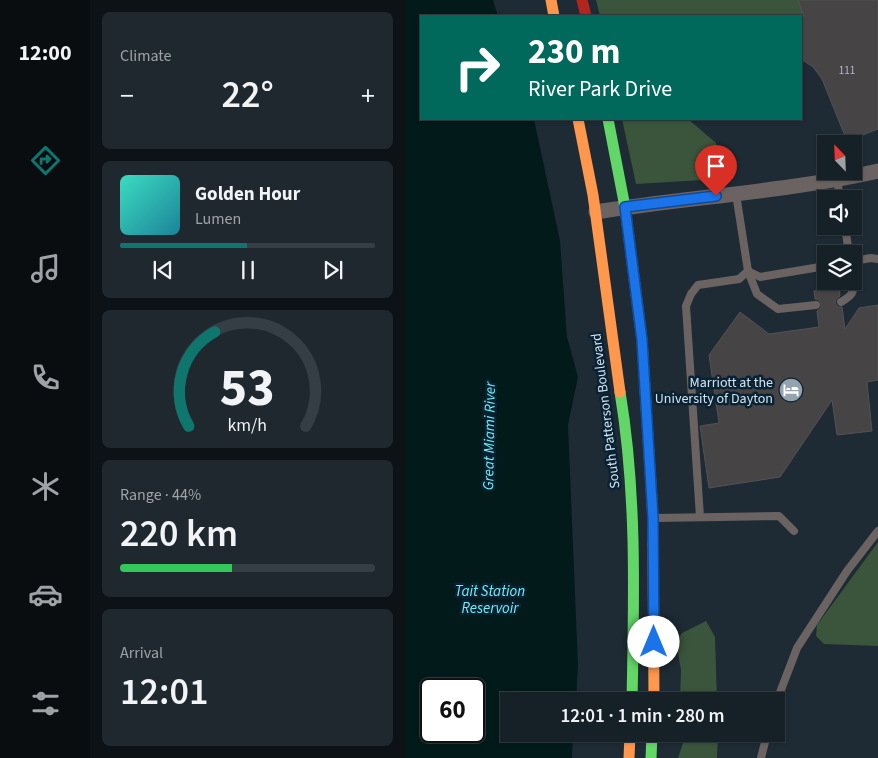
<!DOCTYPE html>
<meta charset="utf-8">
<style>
body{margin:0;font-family:"Source Sans 3",sans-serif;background:#1f282f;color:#f1f3f6;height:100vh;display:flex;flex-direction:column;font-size:19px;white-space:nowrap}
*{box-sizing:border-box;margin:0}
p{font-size:16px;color:#9ea3a7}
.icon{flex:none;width:28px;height:28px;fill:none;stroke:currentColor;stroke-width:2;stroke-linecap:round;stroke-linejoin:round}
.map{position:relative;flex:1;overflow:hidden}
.side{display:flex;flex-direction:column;gap:12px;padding:12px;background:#0c1215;width:315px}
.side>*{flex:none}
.banner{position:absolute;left:15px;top:15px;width:382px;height:105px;border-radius:0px;box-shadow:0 1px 4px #0004,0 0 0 1px #353e44;background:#00695c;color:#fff;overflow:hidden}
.needle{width:32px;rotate:337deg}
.controls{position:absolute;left:412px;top:135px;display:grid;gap:10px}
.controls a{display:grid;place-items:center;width:45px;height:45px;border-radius:0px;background:#162027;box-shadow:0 1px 4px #0004,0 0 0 1px #353e44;font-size:25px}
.speed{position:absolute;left:15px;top:678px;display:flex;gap:10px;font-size:25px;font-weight:700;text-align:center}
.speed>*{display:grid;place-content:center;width:65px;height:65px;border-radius:50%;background:#162027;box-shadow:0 1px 4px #0004,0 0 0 1px #353e44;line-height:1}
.speed .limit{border:2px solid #111;border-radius:8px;background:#fff;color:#111}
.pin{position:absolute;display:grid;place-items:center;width:42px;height:42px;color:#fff;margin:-51px -21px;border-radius:50% 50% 50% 0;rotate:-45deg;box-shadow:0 0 5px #0007}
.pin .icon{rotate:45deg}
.me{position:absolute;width:55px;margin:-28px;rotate:0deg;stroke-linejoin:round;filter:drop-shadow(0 0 4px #0008)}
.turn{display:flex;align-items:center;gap:18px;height:105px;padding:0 25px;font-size:22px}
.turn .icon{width:65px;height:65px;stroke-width:2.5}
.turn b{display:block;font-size:35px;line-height:42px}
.big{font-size:38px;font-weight:600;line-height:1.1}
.side .widget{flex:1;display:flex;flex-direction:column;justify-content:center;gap:8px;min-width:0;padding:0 18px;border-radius:8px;background:#1f282f}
.side .dial{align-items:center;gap:0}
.dial svg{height:130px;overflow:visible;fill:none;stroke:#353e44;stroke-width:7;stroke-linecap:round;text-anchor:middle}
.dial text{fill:#f1f3f6;stroke:none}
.song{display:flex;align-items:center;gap:15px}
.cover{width:60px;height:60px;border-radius:8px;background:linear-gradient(135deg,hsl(170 70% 55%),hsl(190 70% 35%))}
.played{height:5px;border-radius:2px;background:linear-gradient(90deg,#0f766e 50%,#353e44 50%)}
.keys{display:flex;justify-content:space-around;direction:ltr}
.heat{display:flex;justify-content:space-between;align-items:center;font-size:28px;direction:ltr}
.charge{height:8px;border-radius:4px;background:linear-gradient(90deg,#34c759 44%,#353e44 0)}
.trip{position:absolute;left:95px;top:692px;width:285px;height:50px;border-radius:0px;background:#162027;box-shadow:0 1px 4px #0004,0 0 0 1px #353e44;font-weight:600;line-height:50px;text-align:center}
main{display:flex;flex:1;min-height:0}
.menu{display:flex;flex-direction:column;width:90px;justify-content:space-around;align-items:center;background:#090d10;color:#9ea3a7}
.menu .icon{width:35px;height:35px}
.menu .on{color:#0f766e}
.menu b{font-size:22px;color:#f1f3f6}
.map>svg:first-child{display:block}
.green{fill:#3a553b}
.water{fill:#031a1b;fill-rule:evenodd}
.building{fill:#474446;stroke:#515255}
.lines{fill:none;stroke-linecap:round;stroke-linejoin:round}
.lane{stroke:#6a6362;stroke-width:8}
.street{stroke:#6a6362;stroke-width:15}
.fast{stroke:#63d668;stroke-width:11}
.slow{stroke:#ff974d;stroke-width:11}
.jam{stroke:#b3261e;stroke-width:11}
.route-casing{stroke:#114b97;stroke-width:12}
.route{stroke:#1a73e8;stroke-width:9}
.labels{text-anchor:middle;stroke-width:5;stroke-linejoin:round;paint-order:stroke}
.number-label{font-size:11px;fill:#b1bbc5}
.poi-label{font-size:14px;fill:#d4e3ef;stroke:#092234;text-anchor:end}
.street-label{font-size:14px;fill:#d4e3ef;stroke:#092234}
.water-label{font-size:15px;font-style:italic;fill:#71f0f3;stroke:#092234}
</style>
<main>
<nav class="menu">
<b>12:00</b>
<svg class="icon on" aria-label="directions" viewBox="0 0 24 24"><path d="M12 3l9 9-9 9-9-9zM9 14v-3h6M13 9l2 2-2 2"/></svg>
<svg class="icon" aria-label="music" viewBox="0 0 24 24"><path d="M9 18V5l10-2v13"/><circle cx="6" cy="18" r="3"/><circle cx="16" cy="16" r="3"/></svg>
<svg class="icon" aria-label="phone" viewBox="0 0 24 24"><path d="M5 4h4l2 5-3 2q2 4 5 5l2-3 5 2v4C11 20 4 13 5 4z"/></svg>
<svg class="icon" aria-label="climate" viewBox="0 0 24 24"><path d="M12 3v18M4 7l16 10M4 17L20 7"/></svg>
<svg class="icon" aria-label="car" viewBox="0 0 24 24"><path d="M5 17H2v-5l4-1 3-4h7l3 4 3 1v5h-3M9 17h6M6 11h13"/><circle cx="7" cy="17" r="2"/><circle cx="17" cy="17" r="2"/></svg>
<svg class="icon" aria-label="filters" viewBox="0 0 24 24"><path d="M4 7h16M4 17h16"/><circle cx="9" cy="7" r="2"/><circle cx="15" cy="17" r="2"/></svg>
</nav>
<section class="side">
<div class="widget"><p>Climate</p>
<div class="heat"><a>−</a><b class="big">22°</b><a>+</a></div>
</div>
<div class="widget">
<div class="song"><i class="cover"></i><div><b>Golden Hour</b><p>Lumen</p></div></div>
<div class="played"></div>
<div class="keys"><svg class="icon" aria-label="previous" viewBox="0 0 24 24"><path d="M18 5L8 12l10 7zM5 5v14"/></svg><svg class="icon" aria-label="pause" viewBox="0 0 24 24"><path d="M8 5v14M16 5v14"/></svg><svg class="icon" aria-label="next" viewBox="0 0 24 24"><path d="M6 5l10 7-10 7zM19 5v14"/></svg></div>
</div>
<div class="widget dial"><svg viewBox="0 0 100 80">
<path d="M14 69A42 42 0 1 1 86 69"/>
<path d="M14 69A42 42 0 0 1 30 11" stroke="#0f766e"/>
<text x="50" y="56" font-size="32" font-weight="700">53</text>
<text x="50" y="72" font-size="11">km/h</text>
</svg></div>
<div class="widget"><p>Range · 44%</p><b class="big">220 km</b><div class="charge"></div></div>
<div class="widget"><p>Arrival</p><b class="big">12:01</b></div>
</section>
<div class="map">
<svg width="473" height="758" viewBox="0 0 473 758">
<rect width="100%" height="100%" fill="#1e2b34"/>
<!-- green -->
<g class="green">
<polygon points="191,0 393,0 399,16 396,17 195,16"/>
<polygon points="217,119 283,119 311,143 314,179 231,184"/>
<polygon points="473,542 473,646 419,644 411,636 412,625"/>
<polygon points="301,621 310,637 312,701 275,701 276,670 271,642 277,633"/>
<polygon points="281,734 313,734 312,758 273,758"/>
</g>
<!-- water -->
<path class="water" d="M0,0H88L93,16H16V119H129L155,241L162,337L173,377L163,425L173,665L171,701H104V734H168L167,758H0ZM26,689H69V731H26Z"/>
<!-- building -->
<g class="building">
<polygon points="393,0 473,0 473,129 442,141 417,79 408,67 396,59 396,17 399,16"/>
<polygon points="434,287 435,296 431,299 430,303 433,307 437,307 440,329 454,308 473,305 473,380 462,382 467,431 432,435 427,400 375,477 304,488 295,426 314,423 304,355 335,312 364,334 414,327 412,311 416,308 416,304 414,300 410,299 409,291"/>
</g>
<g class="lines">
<!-- lane -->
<g class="lane">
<polyline points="432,179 435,199"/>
<polyline points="440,226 444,254"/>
<polyline points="449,261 466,258 473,259"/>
<polyline points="343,271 352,294 373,309 411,305"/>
<polyline points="343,271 355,277 421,266"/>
<path d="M436,302C446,296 450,293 448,281"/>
<polyline points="295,517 281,306 286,294 293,285 334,279 343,271 331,194"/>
<polyline points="250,518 374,516 389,531"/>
<polyline points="371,703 392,648 442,571 473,531"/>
<polyline points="356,758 362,734"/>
</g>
<!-- street -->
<path class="street" d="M191,212C284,197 380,192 473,171"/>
<!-- fast -->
<g class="fast">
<polyline points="203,119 220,207 237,340 248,518 248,544"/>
<path d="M215,392C232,494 229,598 227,701"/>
<polyline points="246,758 247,734"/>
</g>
<!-- slow -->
<g class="slow">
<polyline points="146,0 149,16"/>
<polyline points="173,119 188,195 215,392"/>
<polyline points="248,544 249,701"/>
<polyline points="224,758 225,734"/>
</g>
<!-- jam -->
<polyline class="jam" points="177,0 181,16"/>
</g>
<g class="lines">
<!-- route casing -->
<g class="route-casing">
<polyline id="route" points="249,642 248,518 237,340 220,207 311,196"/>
</g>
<!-- route -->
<use href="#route" class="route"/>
</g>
<!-- icons -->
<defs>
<g id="hotel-disc" transform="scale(1.25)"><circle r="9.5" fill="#94a3ae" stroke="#092234"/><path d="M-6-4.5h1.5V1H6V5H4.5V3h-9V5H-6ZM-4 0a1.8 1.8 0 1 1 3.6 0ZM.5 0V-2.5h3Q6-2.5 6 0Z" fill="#fff"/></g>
</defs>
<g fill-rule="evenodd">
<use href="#hotel-disc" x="386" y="390"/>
</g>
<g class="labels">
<!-- number labels -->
<g class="number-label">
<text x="442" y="74">111</text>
</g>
<!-- poi labels -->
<g class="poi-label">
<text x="368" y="387">Marriott at the<tspan x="368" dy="16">University of Dayton</tspan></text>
</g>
<!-- street labels -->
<g class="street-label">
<text transform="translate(200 411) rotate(-97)" y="5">South Patterson Boulevard</text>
</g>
<!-- water labels -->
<g class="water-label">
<text transform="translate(84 436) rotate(-89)" y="5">Great Miami River</text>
<text x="85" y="596">Tait Station<tspan x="85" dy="17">Reservoir</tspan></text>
</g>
</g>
</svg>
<div class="controls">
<a><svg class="needle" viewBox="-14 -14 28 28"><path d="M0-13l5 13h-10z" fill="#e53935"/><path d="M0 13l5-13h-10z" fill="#9ea3a7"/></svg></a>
<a><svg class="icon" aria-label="sound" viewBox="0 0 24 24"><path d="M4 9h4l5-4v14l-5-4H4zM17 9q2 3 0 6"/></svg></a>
<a><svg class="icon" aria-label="layers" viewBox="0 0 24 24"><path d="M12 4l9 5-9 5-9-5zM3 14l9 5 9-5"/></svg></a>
</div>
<div class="speed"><div class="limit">60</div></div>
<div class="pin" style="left:311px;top:196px;background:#d93025"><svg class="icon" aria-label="arrive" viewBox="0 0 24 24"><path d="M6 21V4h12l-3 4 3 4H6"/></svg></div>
<svg class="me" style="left:249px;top:642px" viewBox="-20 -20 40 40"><circle r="19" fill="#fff"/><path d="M0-13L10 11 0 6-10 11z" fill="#1a73e8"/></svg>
<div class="trip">12:01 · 1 min · 280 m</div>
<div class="banner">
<div class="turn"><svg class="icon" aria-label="right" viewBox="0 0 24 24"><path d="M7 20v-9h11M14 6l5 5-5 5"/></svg><div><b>230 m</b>River Park Drive</div></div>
</div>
</div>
</main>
